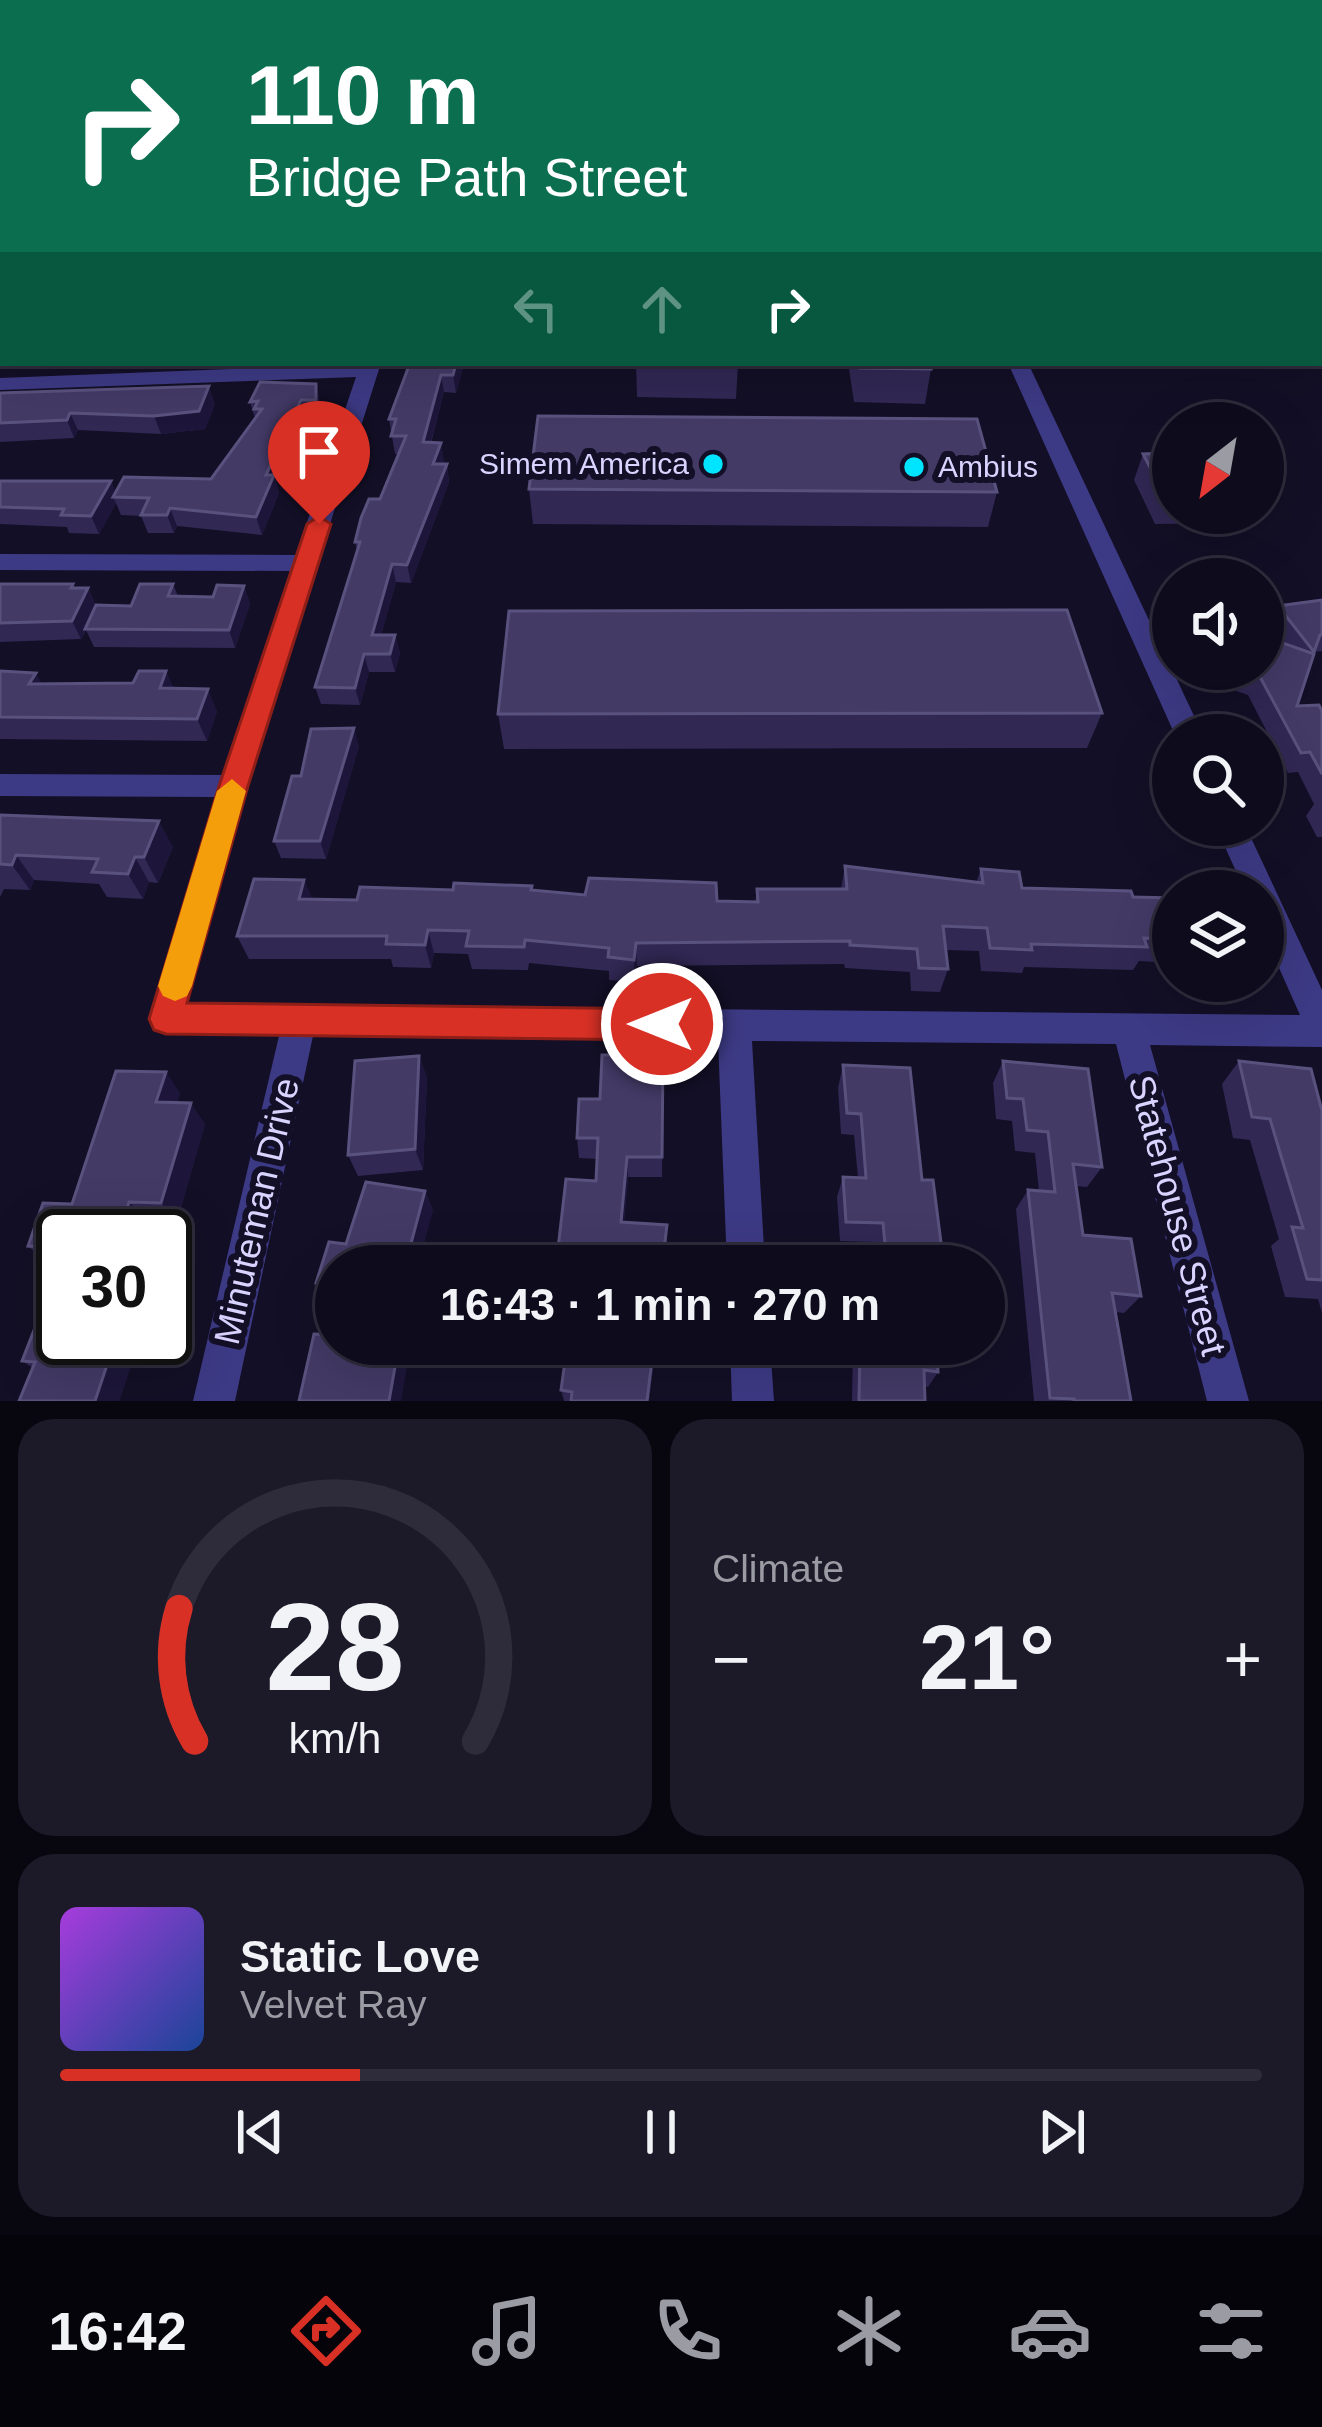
<!DOCTYPE html>
<meta charset="utf-8">
<style>
body{margin:0;font-family:Arial,sans-serif;background:#1c1929;color:#f1f3f6;height:100vh;display:flex;flex-direction:column;font-size:45px;white-space:nowrap}
*{box-sizing:border-box;margin:0}
p{font-size:39px;color:#9b9ba3}
.icon{flex:none;width:66px;height:66px;fill:none;stroke:currentColor;stroke-width:2;stroke-linecap:round;stroke-linejoin:round}
.map{position:relative;height:1401px;overflow:hidden}
.sheet{display:flex;flex-direction:column;gap:18px;padding:18px;background:#08060f;flex:1}
.sheet>*{flex:none}
.hud{position:absolute;left:0px;top:0px;width:1323px;height:366px;box-shadow:0 12px 48px #0002,0 0 0 3px #2e2b3b;background:#0b6e4f;color:#fff;overflow:hidden}
.needle{width:78px;rotate:211deg}
.controls{position:absolute;left:1152px;top:402px;display:grid;gap:24px}
.controls a{display:grid;place-items:center;width:132px;height:132px;border-radius:50%;background:#0e0b1c;box-shadow:0 12px 48px #0002,0 0 0 3px #2e2b3b;font-size:60px}
.speed{position:absolute;left:36px;top:1209px;display:flex;gap:24px;font-size:60px;font-weight:700;text-align:center}
.speed>*{display:grid;place-content:center;width:156px;height:156px;border-radius:50%;background:#0e0b1c;box-shadow:0 12px 48px #0002,0 0 0 3px #2e2b3b;line-height:1}
.speed .limit{border:6px solid #111;border-radius:18px;background:#fff;color:#111}
.pin{position:absolute;display:grid;place-items:center;width:102px;height:102px;color:#fff;margin:-123px -51px;border-radius:50% 50% 50% 0;rotate:-45deg;box-shadow:0 0 12px #0007}
.pin .icon{rotate:45deg}
.me{position:absolute;width:132px;margin:-66px;rotate:270deg;stroke-linejoin:round;filter:drop-shadow(0 0 9px #0008)}
.turn{display:flex;align-items:center;gap:42px;height:252px;padding:0 48px;font-size:54px}
.turn .icon{width:156px;height:156px;stroke-width:2.5}
.turn b{display:block;font-size:84px;line-height:102px}
.lanes{display:flex;align-items:center;height:114px;padding:0 48px;background:#0003;justify-content:center;gap:60px;direction:ltr}
.lanes .off{opacity:.35}
.big{font-size:90px;font-weight:700;line-height:1.1}
.sheet .tile{flex:1;display:flex;flex-direction:column;justify-content:center;gap:18px;min-width:0;padding:0 42px;border-radius:36px;background:#1c1929}
.sheet .dial{align-items:center;gap:0}
.dial svg{height:312px;overflow:visible;fill:none;stroke:#2e2b3b;stroke-width:7;stroke-linecap:round;text-anchor:middle}
.dial text{fill:#f1f3f6;stroke:none}
.song{display:flex;align-items:center;gap:36px}
.cover{width:144px;height:144px;border-radius:18px;background:linear-gradient(135deg,hsl(280 70% 55%),hsl(220 70% 35%))}
.played{height:12px;border-radius:6px;background:linear-gradient(90deg,#d93025 25%,#2e2b3b 25%)}
.keys{display:flex;justify-content:space-around;direction:ltr}
.heat{display:flex;justify-content:space-between;align-items:center;font-size:66px;direction:ltr}
.sheet .tiles{flex:1;display:grid;gap:18px;grid-template-columns:1fr 1fr}
.tile:last-child{grid-column:span 2}
.trip{position:absolute;left:315px;top:1245px;width:690px;height:120px;border-radius:60px;background:#0e0b1c;box-shadow:0 12px 48px #0002,0 0 0 3px #2e2b3b;font-weight:700;line-height:120px;text-align:center}
.menu{display:flex;height:192px;justify-content:space-around;align-items:center;background:#06040b;color:#9b9ba3}
.menu .icon{width:84px;height:84px}
.menu .current{color:#d93025}
.menu b{font-size:54px;color:#f1f3f6}
.map>svg:first-child{display:block}
.lines{fill:none;stroke-linecap:round;stroke-linejoin:round}
.street{fill:#3d3a85;fill-rule:evenodd}
.secondary{fill:#6f6bff;fill-rule:evenodd}
.highway{fill:#ff4fa3;fill-rule:evenodd}
.wall{fill:#312854}
.shaded-wall{fill:#1d163a}
.building{fill:#433a66;stroke:#5a527e;stroke-width:3}
.route{fill:#d93025;stroke:#8d1f18;stroke-width:3}
.slow{fill:#f59e0b}
.poi-dot{fill:#00e5ff;stroke:#130f26;stroke-width:4.5}
.labels{text-anchor:middle;stroke-width:12;stroke-linejoin:round;paint-order:stroke}
.poi-label{font-size:30px;fill:#d9d4ff;stroke:#130f26;text-anchor:end}
.near-street-label{font-size:36px;fill:#d9d4ff;stroke:#130f26}
</style>
<div class="map">
<svg width="1322" height="1401" viewBox="0 0 1322 1401">
<rect width="100%" height="100%" fill="#130f26"/>
<g class="lines">
<!-- street -->
<g class="street">
<polygon points="878,0 890,0 892,3 880,3"/>
<polygon points="381,363 247,786 186,1004 1300,1015 1263,932 1263,891 1245,891 1215,825 1245,825 1322,990 1322,1047 1150,1045 1249,1401 1207,1401 1116,1044 752,1041 765,1266 727,1266 718,1040 313,1036 235,1401 193,1401 279,1036 165,1034 153,1030 148,1019 215,797 0,796 0,774 222,775 291,571 0,570 0,554 296,555 356,377 0,390 0,378"/>
<polygon points="1008,363 1028,363 1203,735 1175,735"/>
<polygon points="730,1344 770,1344 774,1401 732,1401"/>
</g>
<!-- secondary -->
<g class="secondary">
<rect x="0" y="41" width="3" height="10"/>
<rect x="1320" y="84" width="2" height="10"/>
</g>
<!-- highway -->
<g class="highway">
<rect x="1320" y="30" width="2" height="10"/>
<rect x="0" y="52" width="3" height="12"/>
<rect x="1320" y="74" width="2" height="12"/>
<rect x="0" y="92" width="3" height="12"/>
</g>
</g>
<!-- wall -->
<g class="wall">
<rect x="1320" y="246" width="2" height="89"/>
<polygon points="408,363 464,363 456,393 444,392 431,443 444,461 443,464 447,464 449,482 411,583 396,582 381,635 395,635 400,653 395,672 369,672 360,705 321,704 315,687 357,551 355,542 380,499 399,454 395,454 389,419 408,367"/>
<polygon points="636,363 738,363 736,399 637,397"/>
<polygon points="848,363 930,363 931,369 925,404 854,402"/>
<polygon points="316,384 320,402 320,418 305,418 276,482 279,493 262,535 177,526 174,533 148,533 141,516 121,515 116,503 99,534 69,533 67,527 0,524 0,481 111,481 116,493 211,479 255,418 250,402"/>
<polygon points="0,393 215,404 205,429 161,434 78,430 74,438 0,442"/>
<polygon points="1173,453 1173,513 1239,513 1235,523 1155,524 1134,480 1143,454"/>
<polygon points="529,489 997,492 988,527 533,524"/>
<polygon points="0,584 73,584 76,588 88,588 96,606 131,606 173,584 178,596 213,597 244,586 250,604 235,648 94,647 86,630 81,639 0,642"/>
<polygon points="1322,600 1322,651 1314,652 1313,654 1297,706 1322,711 1322,837 1317,837 1306,816 1314,804 1298,772 1288,773 1248,695 1228,688 1236,669 1263,669 1284,643 1269,624 1278,606"/>
<polygon points="0,671 42,684 174,688 217,711 207,741 0,739"/>
<polygon points="1102,713 1087,748 504,749 498,714"/>
<polygon points="359,746 326,859 281,858 274,841 301,776"/>
<polygon points="0,815 173,847 158,883 149,882 143,899 107,897 99,884 34,880 30,890 4,889 0,897"/>
<polygon points="845,866 976,883 981,869 1022,888 1173,898 1173,963 1139,961 1133,970 1024,967 1022,973 981,971 979,951 946,950 948,969 940,992 911,991 910,972 845,968 844,964 637,966 635,982 609,980 609,971 529,963 528,970 472,969 468,954 434,953 431,968 393,967 391,959 249,959 237,936 304,880 312,899 357,900 453,890 532,886 533,891 585,895 755,902 757,889 841,889"/>
<polygon points="1194,877 1247,891 1186,891"/>
<polygon points="663,1055 662,1177 628,1177 624,1222 667,1225 667,1244 556,1266 596,1181 597,1159 579,1158 577,1138 600,1099"/>
<polygon points="419,1056 427,1078 423,1170 358,1176 348,1155"/>
<polygon points="1003,1061 1102,1167 1087,1187 1076,1186 1083,1235 1141,1296 1124,1313 1115,1312 1131,1401 1034,1401 1016,1209 1028,1190 1039,1191 1035,1153 1015,1151 1012,1121 996,1119 993,1083"/>
<polygon points="1239,1061 1322,1111 1322,1313 1318,1299 1285,1297 1271,1246 1279,1239 1250,1140 1233,1138 1222,1084"/>
<polygon points="843,1065 922,1180 944,1266 878,1266 876,1242 840,1241 837,1197 843,1177 858,1178 854,1135 841,1134 838,1088"/>
<polygon points="180,1093 177,1103 205,1124 177,1221 146,1220 141,1236 63,1236 63,1338 140,1338 119,1401 19,1401 33,1368 22,1361 60,1264 48,1264 28,1246"/>
<polygon points="425,1191 433,1211 336,1266 336,1301 328,1300 316,1283 346,1244"/>
<polygon points="585,1344 656,1344 649,1401 564,1401 561,1390 584,1349"/>
<polygon points="853,1344 937,1344 938,1372 928,1387 924,1386 925,1401 852,1401"/>
</g>
<!-- shaded-wall -->
<g class="shaded-wall">
<polygon points="456,363 464,363 456,393 453,375"/>
<polygon points="441,375 444,392 426,460 423,442"/>
<polygon points="316,384 320,402 320,418 316,400"/>
<polygon points="209,386 215,404 205,429 161,434 154,416"/>
<polygon points="301,400 305,418 276,482 279,493 262,535 256,517 266,475"/>
<polygon points="70,413 78,430 74,438 67,420"/>
<polygon points="441,443 444,461 436,482 433,464"/>
<polygon points="447,464 449,482 411,583 407,565"/>
<polygon points="111,481 118,497 113,497 116,503 99,534 91,516"/>
<polygon points="170,508 177,526 174,533 167,515"/>
<polygon points="392,564 396,582 376,653 372,635"/>
<polygon points="73,584 82,601 88,588 96,606 81,639 72,621 71,588"/>
<polygon points="244,586 250,604 235,648 229,630"/>
<polygon points="395,635 400,653 395,672 390,654"/>
<polygon points="364,654 369,672 360,705 355,688"/>
<polygon points="166,671 176,693 160,688"/>
<polygon points="36,673 48,694 29,684"/>
<polygon points="208,689 217,711 207,741 197,719"/>
<polygon points="354,728 359,746 326,859 320,841"/>
<polygon points="159,821 173,847 158,883 144,857"/>
<polygon points="16,855 34,880 30,890 12,865"/>
<polygon points="135,857 149,882 143,899 128,874"/>
<polygon points="304,880 314,904 299,899"/>
<polygon points="428,930 434,953 431,968 425,945"/>
<polygon points="636,943 637,966 635,982 634,960"/>
<polygon points="419,1056 427,1078 423,1170 415,1149"/>
<polygon points="166,1072 180,1093 171,1123 156,1102"/>
<polygon points="191,1103 205,1124 177,1221 161,1203"/>
<polygon points="627,1157 628,1177 622,1241 621,1222"/>
<polygon points="425,1191 433,1211 418,1266 405,1266"/>
<polygon points="129,1202 146,1220 141,1236 119,1236"/>
<polygon points="116,1338 140,1338 119,1401 95,1401"/>
<polygon points="399,1344 403,1344 409,1355 401,1401 389,1401"/>
<polygon points="654,1344 656,1344 649,1401 647,1401"/>
</g>
<!-- building -->
<g class="building">
<rect x="1320" y="246" width="2" height="58"/>
<polygon points="410,363 456,363 453,375 441,375 423,442 441,443 433,464 447,464 407,565 392,564 372,635 395,635 390,654 364,654 355,688 315,687 360,542 355,542 361,518 369,499 380,499 406,436 391,436 396,419 389,419"/>
<polygon points="661,363 738,363 738,365"/>
<polygon points="858,363 930,363 931,369 859,368"/>
<polygon points="260,382 316,384 316,400 301,400 266,475 274,475 256,517 170,508 167,515 141,515 149,498 113,497 124,477 211,479 262,409 254,409 258,401 250,402"/>
<polygon points="209,386 199,411 154,416 70,413 67,420 0,423 0,393"/>
<polygon points="538,416 977,419 997,492 529,489"/>
<polygon points="1173,453 1173,497 1166,498 1143,454"/>
<polygon points="0,481 111,481 91,516 61,515 64,509 0,507"/>
<polygon points="0,584 73,584 71,588 88,588 72,621 0,623"/>
<polygon points="140,584 173,584 168,596 213,597 217,585 244,586 229,630 85,629 96,605 131,606"/>
<polygon points="1322,600 1322,634 1320,635 1314,652 1278,606"/>
<polygon points="1067,610 1102,713 498,714 509,611"/>
<polygon points="1263,636 1314,654 1297,706 1319,705 1322,711 1322,774 1310,752 1301,753 1259,675 1242,669 1263,669"/>
<polygon points="0,671 36,673 29,684 133,683 139,671 166,671 160,688 208,689 197,719 0,717"/>
<polygon points="354,728 320,841 274,841 292,776 301,776 311,729"/>
<polygon points="0,815 159,821 144,857 135,857 128,874 92,872 98,859 16,855 12,865 0,864"/>
<polygon points="845,866 983,883 981,869 1019,872 1022,888 1131,891 1133,897 1173,898 1173,939 1144,938 1147,947 1031,944 1032,950 990,948 987,928 943,926 948,969 919,968 917,949 850,945 850,941 636,943 634,960 608,957 609,948 525,940 524,947 466,946 469,931 428,930 425,945 386,944 387,936 237,936 254,879 304,880 299,899 357,900 360,887 453,890 454,883 532,886 531,890 585,895 589,878 716,883 717,901 758,902 757,889 847,889"/>
<polygon points="1194,877 1243,879 1247,891 1198,891"/>
<polygon points="602,1055 663,1055 662,1157 627,1157 621,1222 667,1225 662,1266 556,1266 566,1179 596,1181 598,1138 577,1138 579,1099 600,1099"/>
<polygon points="419,1056 415,1149 348,1155 355,1061"/>
<polygon points="1003,1061 1088,1069 1102,1167 1073,1164 1083,1235 1131,1239 1141,1296 1112,1293 1131,1401 1074,1401 1074,1399 1050,1398 1028,1190 1055,1192 1048,1132 1027,1130 1023,1099 1007,1098"/>
<polygon points="1239,1061 1311,1069 1322,1111 1322,1280 1307,1279 1292,1227 1303,1228 1284,1166 1270,1119 1252,1117"/>
<polygon points="843,1065 910,1068 922,1180 933,1180 944,1266 887,1266 883,1223 846,1222 843,1177 866,1178 861,1114 847,1113"/>
<polygon points="116,1071 166,1072 156,1102 191,1103 161,1203 129,1202 119,1236 63,1236 63,1248 28,1246 43,1203 72,1204"/>
<polygon points="366,1182 425,1191 405,1266 336,1266 336,1286 316,1283 329,1242 346,1244"/>
<polygon points="63,1256 63,1338 116,1338 95,1401 19,1401 35,1362 22,1361"/>
<polygon points="314,1334 336,1335 336,1344 399,1344 389,1401 299,1401"/>
<polygon points="585,1344 654,1344 647,1401 571,1401 572,1392 561,1390 567,1347 584,1349"/>
<polygon points="860,1344 937,1344 938,1372 924,1370 925,1401 859,1401"/>
</g>
<!-- route -->
<polygon class="route" points="319,516 331,524 248,786 187,1003 662,1009 673,1013 678,1024 673,1035 662,1040 166,1034 154,1030 149,1019 219,786 307,524"/>
<!-- slow -->
<polygon class="slow" points="232,779 246,791 192,986 187,996 175,1001 163,996 158,986 217,791"/>
<!-- markers -->
<g class="poi-dot">
<circle cx="713" cy="464" r="12"/>
<circle cx="914" cy="467" r="12"/>
</g>
<g class="labels">
<!-- poi labels -->
<g class="poi-label">
<text x="689" y="474">Simem America</text>
<text x="938" y="477" text-anchor="start">Ambius</text>
</g>
<!-- near-street labels -->
<g class="near-street-label">
<text transform="translate(256 1211) rotate(-77)" y="13">Minuteman Drive</text>
<text transform="translate(1178 1215) rotate(75)" y="13">Statehouse Street</text>
</g>
</g>
</svg>
<div class="controls">
<a><svg class="needle" viewBox="-14 -14 28 28"><path d="M0-13l5 13h-10z" fill="#e53935"/><path d="M0 13l5-13h-10z" fill="#9b9ba3"/></svg></a>
<a><svg class="icon" aria-label="sound" viewBox="0 0 24 24"><path d="M4 9h4l5-4v14l-5-4H4zM17 9q2 3 0 6"/></svg></a>
<a><svg class="icon" aria-label="search" viewBox="0 0 24 24"><circle cx="10" cy="10" r="6"/><path d="M15 15l6 6"/></svg></a>
<a><svg class="icon" aria-label="layers" viewBox="0 0 24 24"><path d="M12 4l9 5-9 5-9-5zM3 14l9 5 9-5"/></svg></a>
</div>
<div class="speed"><div class="limit">30</div></div>
<div class="pin" style="left:319px;top:524px;background:#d93025"><svg class="icon" aria-label="arrive" viewBox="0 0 24 24"><path d="M6 21V4h12l-3 4 3 4H6"/></svg></div>
<svg class="me" style="left:662px;top:1024px" viewBox="-20 -20 40 40"><circle r="17" fill="#d93025" stroke="#fff" stroke-width="3"/><path d="M0-11L8 9 0 5-8 9z" fill="#fff"/></svg>
<div class="trip">16:43 · 1 min · 270 m</div>
<div class="hud">
<div class="turn"><svg class="icon" aria-label="right" viewBox="0 0 24 24"><path d="M7 20v-9h11M14 6l5 5-5 5"/></svg><div><b>110 m</b>Bridge Path Street</div></div>
<div class="lanes"><svg class="icon off" aria-label="left" viewBox="0 0 24 24"><path d="M17 20v-9H6M10 6l-5 5 5 5"/></svg><svg class="icon off" aria-label="ahead" viewBox="0 0 24 24"><path d="M12 20V5M6 11l6-6 6 6"/></svg><svg class="icon" aria-label="right" viewBox="0 0 24 24"><path d="M7 20v-9h11M14 6l5 5-5 5"/></svg></div>
</div>
</div>
<section class="sheet">
<div class="tiles">
<div class="tile dial"><svg viewBox="0 0 100 80">
<path d="M14 69A42 42 0 1 1 86 69"/>
<path d="M14 69A42 42 0 0 1 10 35" stroke="#d93025"/>
<text x="50" y="56" font-size="32" font-weight="700">28</text>
<text x="50" y="72" font-size="11">km/h</text>
</svg></div>
<div class="tile"><p>Climate</p>
<div class="heat"><a>−</a><b class="big">21°</b><a>+</a></div>
</div>
<div class="tile">
<div class="song"><i class="cover"></i><div><b>Static Love</b><p>Velvet Ray</p></div></div>
<div class="played"></div>
<div class="keys"><svg class="icon" aria-label="previous" viewBox="0 0 24 24"><path d="M18 5L8 12l10 7zM5 5v14"/></svg><svg class="icon" aria-label="pause" viewBox="0 0 24 24"><path d="M8 5v14M16 5v14"/></svg><svg class="icon" aria-label="next" viewBox="0 0 24 24"><path d="M6 5l10 7-10 7zM19 5v14"/></svg></div>
</div>
</div>
</section>
<nav class="menu">
<b>16:42</b>
<svg class="icon current" aria-label="directions" viewBox="0 0 24 24"><path d="M12 3l9 9-9 9-9-9zM9 14v-3h6M13 9l2 2-2 2"/></svg>
<svg class="icon" aria-label="music" viewBox="0 0 24 24"><path d="M9 18V5l10-2v13"/><circle cx="6" cy="18" r="3"/><circle cx="16" cy="16" r="3"/></svg>
<svg class="icon" aria-label="phone" viewBox="0 0 24 24"><path d="M5 4h4l2 5-3 2q2 4 5 5l2-3 5 2v4C11 20 4 13 5 4z"/></svg>
<svg class="icon" aria-label="climate" viewBox="0 0 24 24"><path d="M12 3v18M4 7l16 10M4 17L20 7"/></svg>
<svg class="icon" aria-label="car" viewBox="0 0 24 24"><path d="M5 17H2v-5l4-1 3-4h7l3 4 3 1v5h-3M9 17h6M6 11h13"/><circle cx="7" cy="17" r="2"/><circle cx="17" cy="17" r="2"/></svg>
<svg class="icon" aria-label="filters" viewBox="0 0 24 24"><path d="M4 7h16M4 17h16"/><circle cx="9" cy="7" r="2"/><circle cx="15" cy="17" r="2"/></svg>
</nav>
